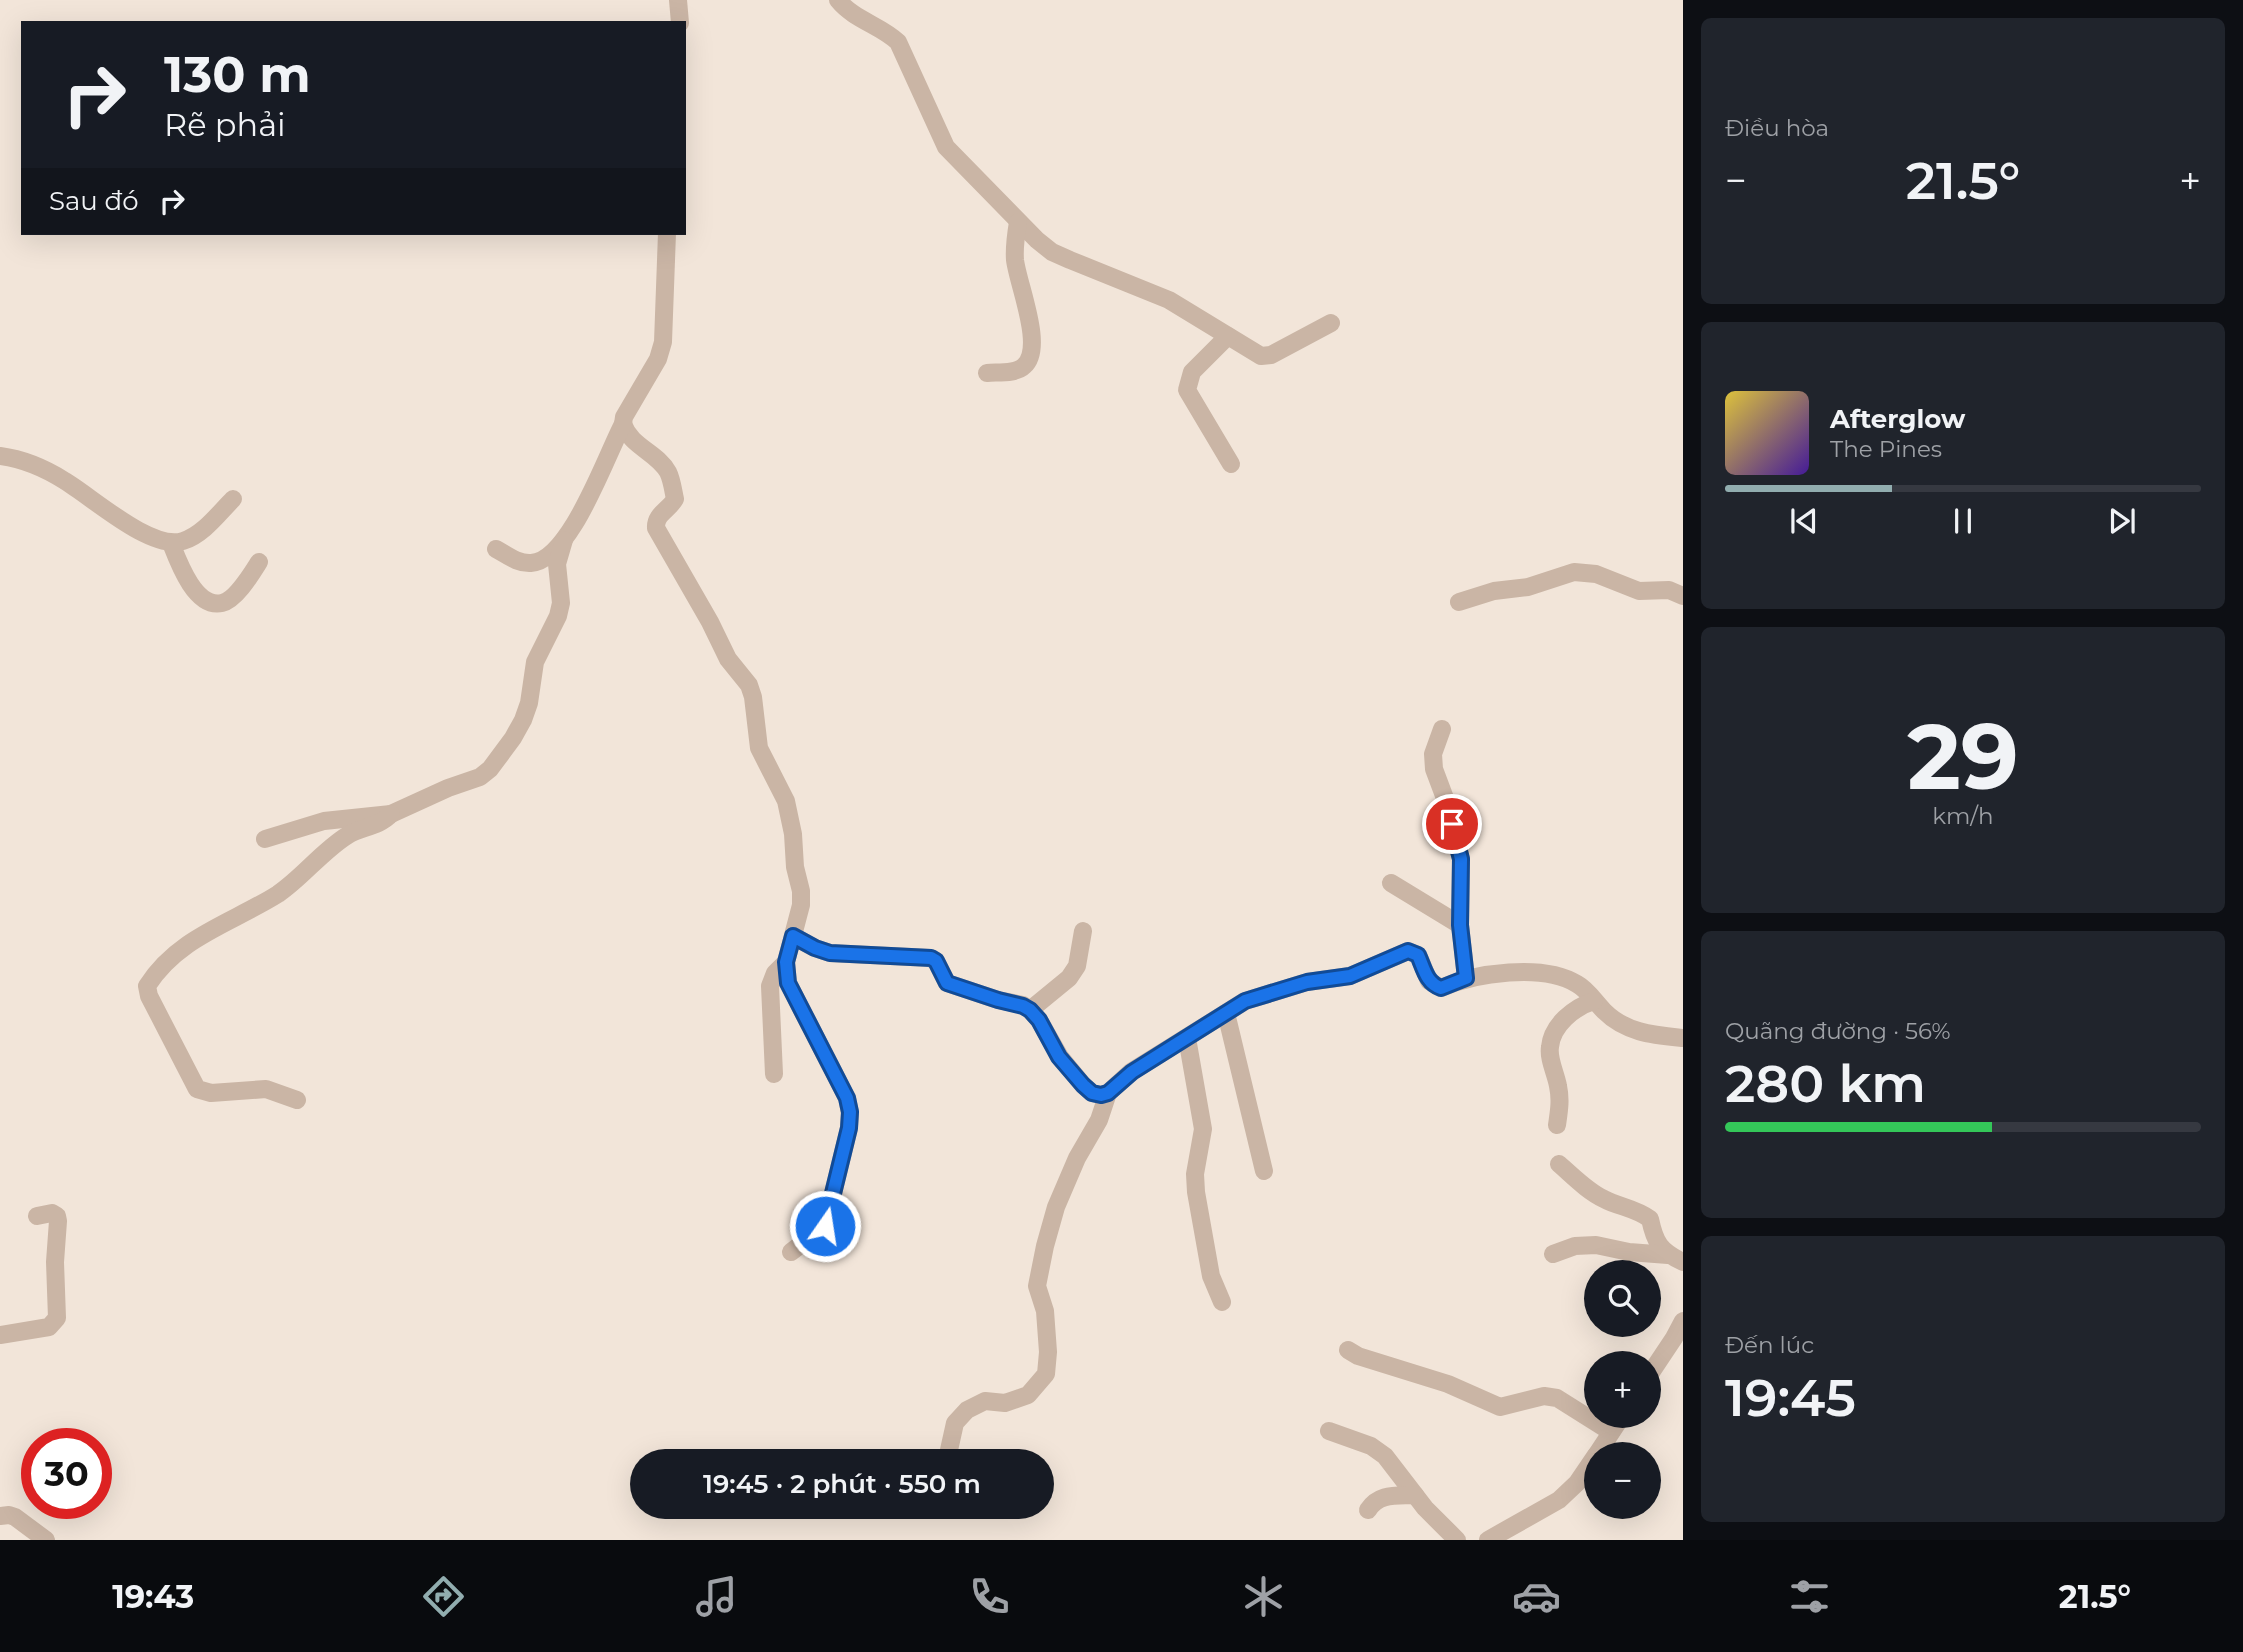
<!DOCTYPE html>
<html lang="vi">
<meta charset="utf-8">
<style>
body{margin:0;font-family:Montserrat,sans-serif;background:#20242c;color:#f1f3f6;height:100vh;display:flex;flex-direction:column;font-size:26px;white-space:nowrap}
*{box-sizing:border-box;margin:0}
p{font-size:23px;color:#9ea1a6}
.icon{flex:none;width:38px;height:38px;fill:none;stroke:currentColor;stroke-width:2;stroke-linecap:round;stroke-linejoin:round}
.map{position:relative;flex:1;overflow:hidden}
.details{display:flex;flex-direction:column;gap:18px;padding:18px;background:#0d0f14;width:560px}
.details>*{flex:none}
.top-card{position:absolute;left:21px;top:21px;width:665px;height:214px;border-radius:0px;box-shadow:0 7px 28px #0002;background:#171b24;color:#f1f3f6;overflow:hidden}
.tools{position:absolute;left:1584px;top:1260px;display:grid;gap:14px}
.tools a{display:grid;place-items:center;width:77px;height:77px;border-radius:50%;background:#171b24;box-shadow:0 7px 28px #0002;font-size:35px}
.speed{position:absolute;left:21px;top:1428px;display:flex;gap:14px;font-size:35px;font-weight:700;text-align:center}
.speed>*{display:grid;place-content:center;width:91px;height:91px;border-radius:50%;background:#171b24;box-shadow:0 7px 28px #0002;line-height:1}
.speed .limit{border:10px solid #d22;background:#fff;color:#111}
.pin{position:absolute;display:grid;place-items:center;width:60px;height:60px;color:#fff;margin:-30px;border:4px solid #fff;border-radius:50%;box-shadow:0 2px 7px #0007}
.me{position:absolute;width:77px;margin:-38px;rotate:13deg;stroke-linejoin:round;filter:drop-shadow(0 0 5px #0008)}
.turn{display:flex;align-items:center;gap:24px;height:147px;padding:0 28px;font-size:32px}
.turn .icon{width:91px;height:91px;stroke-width:2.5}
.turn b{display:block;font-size:49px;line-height:60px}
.then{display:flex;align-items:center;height:66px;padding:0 28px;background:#0003;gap:14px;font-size:26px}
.big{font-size:52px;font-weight:600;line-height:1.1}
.details .card{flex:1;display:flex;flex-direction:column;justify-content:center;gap:10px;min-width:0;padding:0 24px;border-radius:10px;background:#20242c}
.details .dial{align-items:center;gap:0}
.dial b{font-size:91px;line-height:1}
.song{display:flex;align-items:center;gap:21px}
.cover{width:84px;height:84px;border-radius:10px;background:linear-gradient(135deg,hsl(50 70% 55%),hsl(260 70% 35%))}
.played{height:7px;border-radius:4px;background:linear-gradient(90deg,#91adaf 35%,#363941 35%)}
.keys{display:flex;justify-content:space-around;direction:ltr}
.heat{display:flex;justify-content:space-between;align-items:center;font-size:38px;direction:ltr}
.charge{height:10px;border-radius:5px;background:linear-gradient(90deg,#34c759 56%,#363941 0)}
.trip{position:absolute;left:630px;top:1449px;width:424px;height:70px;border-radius:35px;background:#171b24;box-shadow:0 7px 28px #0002;font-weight:600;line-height:70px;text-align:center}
.menu{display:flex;height:112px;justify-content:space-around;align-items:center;background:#090b0e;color:#9ea1a6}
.menu .icon{width:49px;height:49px}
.menu .selected{color:#91adaf}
.menu b{font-size:32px;color:#f1f3f6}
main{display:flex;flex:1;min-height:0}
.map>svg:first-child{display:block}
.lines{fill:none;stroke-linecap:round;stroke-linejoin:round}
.minor{stroke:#cab5a5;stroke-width:18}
.route-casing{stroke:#114b97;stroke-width:18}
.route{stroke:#1a73e8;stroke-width:12}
</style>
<main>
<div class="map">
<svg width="1683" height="1540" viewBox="0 0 1683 1540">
<rect width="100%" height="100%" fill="#f2e5d9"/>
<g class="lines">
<!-- minor -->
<g class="minor">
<polyline points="678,0 680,23"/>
<path d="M838,0C854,20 880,25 898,42L946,147L1037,240L1052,252L1070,260L1169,300L1261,356L1271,355L1331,323"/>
<polyline points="1228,336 1192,372 1187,390 1231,464"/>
<path d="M987,373C998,372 1016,374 1024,366C1045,348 1018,285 1015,260C1014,247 1016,234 1018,222"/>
<path d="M623,424C631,447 657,452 668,472C672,480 673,490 675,499C669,510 655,514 656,528L710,622L728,659L749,685L753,697L759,748L786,801L793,834L795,867L801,891V905L786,962L788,983L847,1098L850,1113L849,1128L825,1226L791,1252"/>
<path d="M0,456C23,459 46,469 65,481C92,497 151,551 183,541C203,535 219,513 233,499"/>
<path d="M171,543C178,561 195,609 222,603C236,600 252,573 259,562"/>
<path d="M496,549C507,555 518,564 531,563C570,561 606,456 623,424L624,417L658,359L663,342L667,233"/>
<polyline points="1459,602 1494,591 1528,587 1574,572 1596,574 1639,591 1669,590 1683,596"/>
<polyline points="1442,729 1433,754 1434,769 1446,801 1461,859 1460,925 1466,978"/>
<polyline points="265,839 324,821 391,814 448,788 480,777 490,769 513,738 523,720 529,703 535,662 558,616 561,603 557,564 564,540"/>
<polyline points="1391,883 1460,925"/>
<path d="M793,936L815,948L830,953L931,958L936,961L947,983L998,1000L1023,1005L1030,1010L1039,1020L1060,1057L1083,1085L1092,1093L1101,1095L1108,1093L1131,1072L1245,1001L1307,982L1350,976L1408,951L1418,955L1429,981L1441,988C1475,973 1543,963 1577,984C1588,990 1595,1002 1604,1011C1626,1033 1653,1035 1683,1038"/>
<polyline points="1030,1010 1069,978 1077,966 1083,931"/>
<polyline points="1226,1013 1264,1171"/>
<polyline points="1187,1038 1203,1129 1195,1174 1196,1192 1211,1276 1222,1302"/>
<polyline points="774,1074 770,986 775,973 786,962"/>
<path d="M297,1100L266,1089L211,1093L197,1089L149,996L147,986C178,937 232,923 278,894C303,877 322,851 348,835C361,827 379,827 391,814"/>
<path d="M1557,1125C1559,1111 1561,1100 1558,1086C1556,1074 1548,1059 1550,1047C1552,1025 1574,1007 1594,1001"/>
<path d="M1559,1164C1573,1176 1587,1191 1604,1199C1619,1207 1635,1208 1650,1219C1655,1243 1660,1251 1683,1262"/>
<polyline points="1553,1254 1575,1246 1596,1245 1629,1252 1668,1255"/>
<polyline points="0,1335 49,1327 57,1318 55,1262 58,1221 57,1216 52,1213 37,1216"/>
<polyline points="1348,1350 1358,1356 1448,1384 1500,1407 1544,1396 1557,1398 1611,1432"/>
<polyline points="1648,1377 1674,1338 1683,1321"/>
<polyline points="1329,1431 1371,1446 1385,1456 1425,1508 1457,1540"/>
<polyline points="949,1450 955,1423 967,1410 985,1401 1005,1403 1028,1395 1046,1374 1048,1352 1045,1311 1037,1286 1045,1246 1056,1207 1077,1158 1099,1120 1108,1093"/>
<polyline points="1597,1454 1622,1416"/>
<path d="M1368,1510C1379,1493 1396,1496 1415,1495"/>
<polyline points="0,1516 9,1515 15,1517 46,1540"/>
<polyline points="1488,1540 1559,1500 1577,1483 1596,1455"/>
</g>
</g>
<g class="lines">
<!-- route casing -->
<g class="route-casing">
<path id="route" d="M825,1226L849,1128L850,1112L847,1098L788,983L786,962L793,936L815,948L830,953L931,958L936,961L947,983L998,1000L1023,1006L1030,1010L1039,1020L1059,1057L1083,1085L1092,1093L1101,1095L1108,1093L1132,1072L1245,1001L1307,982L1350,976L1408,951L1418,955C1424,968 1426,983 1441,988L1466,978L1460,925L1461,859L1452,824"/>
</g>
<!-- route -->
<use href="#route" class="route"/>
</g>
</svg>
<div class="tools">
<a><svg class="icon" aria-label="search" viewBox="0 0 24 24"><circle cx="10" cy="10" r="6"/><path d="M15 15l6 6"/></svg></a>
<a>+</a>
<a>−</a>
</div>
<div class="speed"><div class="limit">30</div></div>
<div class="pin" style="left:1452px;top:824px;background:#d93025"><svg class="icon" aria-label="arrive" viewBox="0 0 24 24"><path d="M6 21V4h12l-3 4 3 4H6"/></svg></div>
<svg class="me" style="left:825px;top:1226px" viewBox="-20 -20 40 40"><circle r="17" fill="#1a73e8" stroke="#fff" stroke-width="3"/><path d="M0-11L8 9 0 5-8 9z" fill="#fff"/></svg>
<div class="trip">19:45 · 2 phút · 550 m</div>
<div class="top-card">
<div class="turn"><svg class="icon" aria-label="right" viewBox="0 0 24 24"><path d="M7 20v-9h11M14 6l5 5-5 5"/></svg><div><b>130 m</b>Rẽ phải</div></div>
<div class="then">Sau đó<svg class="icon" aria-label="right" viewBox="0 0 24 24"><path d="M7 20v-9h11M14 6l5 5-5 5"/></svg></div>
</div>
</div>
<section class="details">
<div class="card"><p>Điều hòa</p>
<div class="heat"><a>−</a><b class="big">21.5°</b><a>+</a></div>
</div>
<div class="card">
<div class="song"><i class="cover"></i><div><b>Afterglow</b><p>The Pines</p></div></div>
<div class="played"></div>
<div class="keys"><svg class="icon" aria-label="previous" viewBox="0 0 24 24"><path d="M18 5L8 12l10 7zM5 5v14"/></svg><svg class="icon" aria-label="pause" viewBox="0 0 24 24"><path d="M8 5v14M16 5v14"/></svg><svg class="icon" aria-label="next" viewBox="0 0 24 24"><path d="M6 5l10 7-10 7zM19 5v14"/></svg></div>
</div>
<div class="card dial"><b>29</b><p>km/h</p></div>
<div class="card"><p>Quãng đường · 56%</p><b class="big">280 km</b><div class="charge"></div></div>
<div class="card"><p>Đến lúc</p><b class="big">19:45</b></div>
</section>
</main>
<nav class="menu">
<b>19:43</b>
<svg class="icon selected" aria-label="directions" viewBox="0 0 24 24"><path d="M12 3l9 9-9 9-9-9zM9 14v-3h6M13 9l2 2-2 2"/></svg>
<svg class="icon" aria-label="music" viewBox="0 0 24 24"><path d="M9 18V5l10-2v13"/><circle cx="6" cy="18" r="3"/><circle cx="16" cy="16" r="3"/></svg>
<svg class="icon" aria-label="phone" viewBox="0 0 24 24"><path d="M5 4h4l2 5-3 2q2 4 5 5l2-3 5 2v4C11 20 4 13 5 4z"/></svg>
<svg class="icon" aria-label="climate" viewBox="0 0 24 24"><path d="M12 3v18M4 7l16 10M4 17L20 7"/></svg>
<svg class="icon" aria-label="car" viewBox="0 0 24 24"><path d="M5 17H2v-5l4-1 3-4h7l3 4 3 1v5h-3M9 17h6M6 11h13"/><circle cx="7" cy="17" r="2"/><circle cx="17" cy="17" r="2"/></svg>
<svg class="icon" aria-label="filters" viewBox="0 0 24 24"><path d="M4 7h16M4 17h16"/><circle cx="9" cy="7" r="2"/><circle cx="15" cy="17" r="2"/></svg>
<b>21.5°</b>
</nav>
